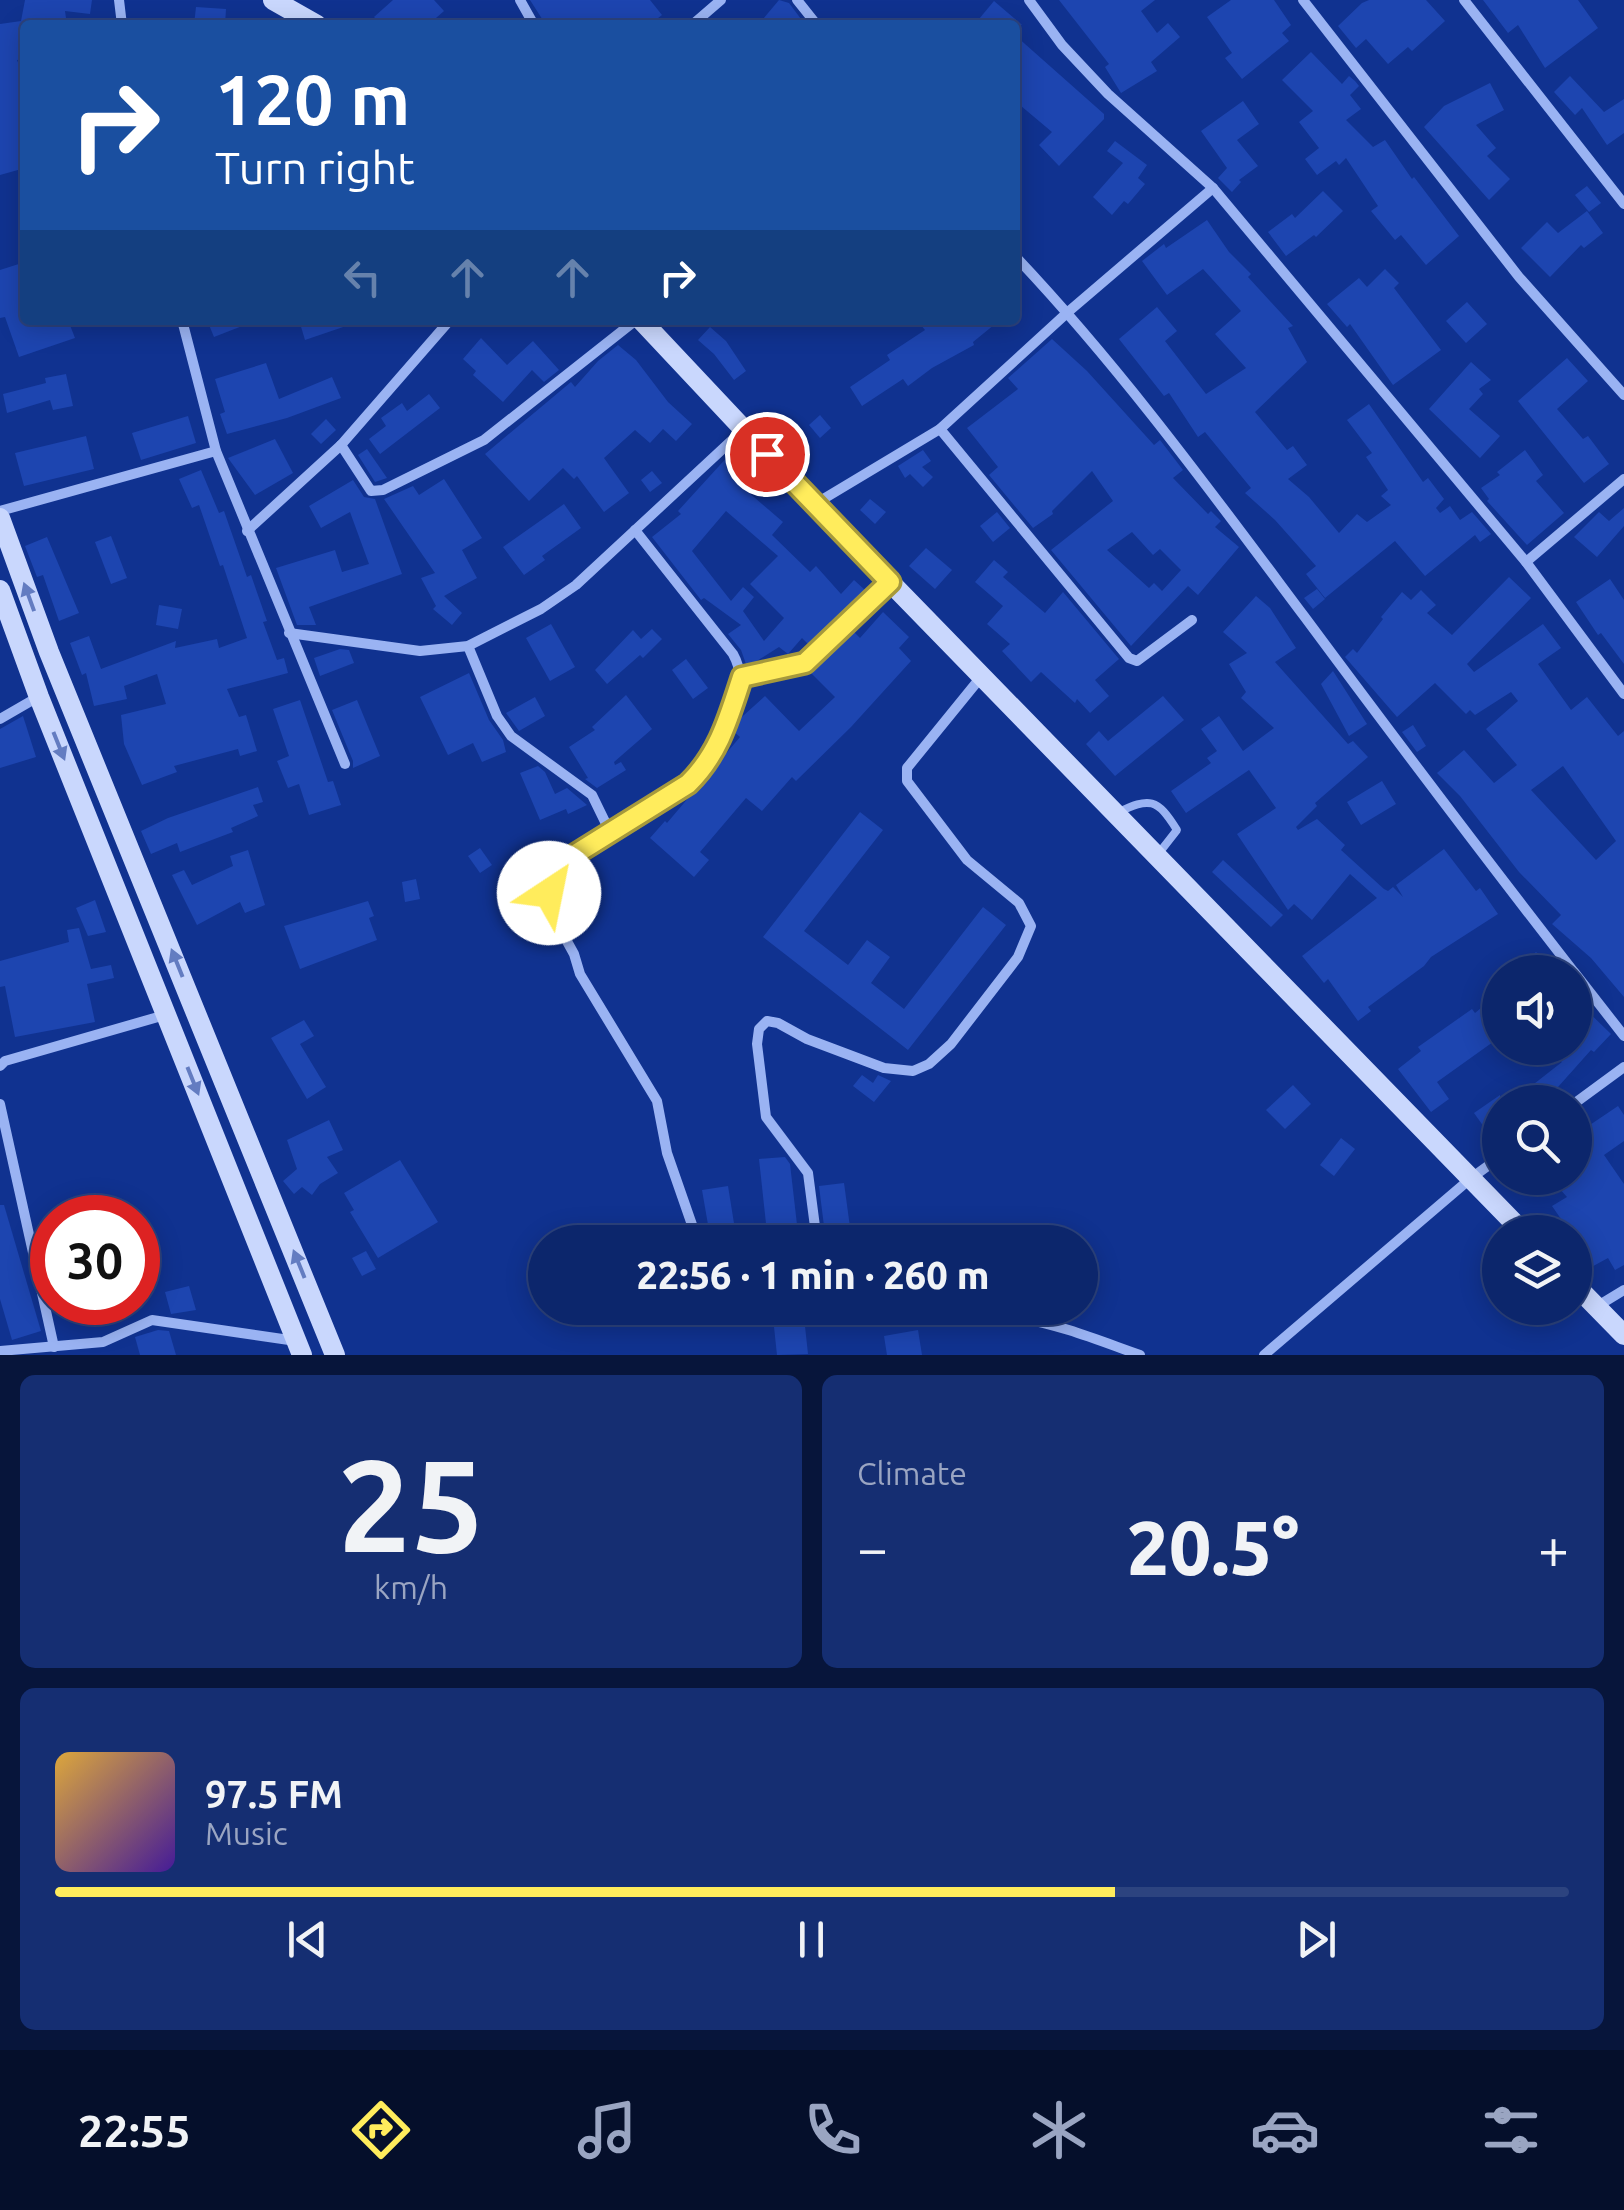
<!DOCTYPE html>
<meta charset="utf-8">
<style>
body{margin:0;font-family:Ubuntu,sans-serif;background:#152e72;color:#f1f3f6;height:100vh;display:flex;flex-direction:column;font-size:38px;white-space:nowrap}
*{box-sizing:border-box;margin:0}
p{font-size:32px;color:#9aa5c2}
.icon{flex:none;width:55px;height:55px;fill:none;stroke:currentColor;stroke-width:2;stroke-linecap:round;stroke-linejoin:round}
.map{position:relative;height:1355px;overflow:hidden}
.panel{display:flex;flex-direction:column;gap:20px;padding:20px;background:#07153b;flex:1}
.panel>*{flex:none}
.top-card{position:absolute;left:20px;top:20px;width:1000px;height:305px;border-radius:10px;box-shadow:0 5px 25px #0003,0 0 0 2px #2c437f;background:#1a4fa0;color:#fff;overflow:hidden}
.controls{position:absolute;left:1482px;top:955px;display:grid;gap:20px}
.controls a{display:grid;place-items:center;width:110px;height:110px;border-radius:50%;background:#0c266c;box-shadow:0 5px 25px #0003,0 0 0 2px #2c437f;font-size:50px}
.speed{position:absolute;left:30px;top:1195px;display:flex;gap:20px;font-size:50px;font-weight:700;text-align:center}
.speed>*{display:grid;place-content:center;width:130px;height:130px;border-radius:50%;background:#0c266c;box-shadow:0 5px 25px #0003,0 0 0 2px #2c437f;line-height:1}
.speed .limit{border:15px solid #d22;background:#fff;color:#111}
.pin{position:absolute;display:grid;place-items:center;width:85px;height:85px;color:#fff;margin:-42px;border:5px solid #fff;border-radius:50%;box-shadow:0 2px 10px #0007}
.me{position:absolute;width:110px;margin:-55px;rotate:34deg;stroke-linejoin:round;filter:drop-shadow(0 0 8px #0008)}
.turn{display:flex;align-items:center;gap:35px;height:210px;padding:0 30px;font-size:45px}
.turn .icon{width:130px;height:130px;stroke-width:2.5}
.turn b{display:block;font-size:70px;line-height:85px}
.lanes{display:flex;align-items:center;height:95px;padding:0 30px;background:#0003;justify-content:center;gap:50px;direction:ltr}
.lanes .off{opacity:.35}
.big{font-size:75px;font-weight:800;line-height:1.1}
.panel .widget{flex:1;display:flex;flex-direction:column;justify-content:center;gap:15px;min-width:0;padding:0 35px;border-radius:15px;background:#152e72}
.panel .dial{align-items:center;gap:0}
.dial b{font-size:130px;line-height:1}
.song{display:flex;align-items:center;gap:30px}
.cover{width:120px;height:120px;border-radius:15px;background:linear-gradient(135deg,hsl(40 70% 55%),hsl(260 70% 35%))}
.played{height:10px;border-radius:5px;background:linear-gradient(90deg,#ffec5c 70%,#2c437f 70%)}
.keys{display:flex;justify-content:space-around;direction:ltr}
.heat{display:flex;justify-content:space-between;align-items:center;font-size:55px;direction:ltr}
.panel .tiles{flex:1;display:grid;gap:20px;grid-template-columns:1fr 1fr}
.widget:last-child{grid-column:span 2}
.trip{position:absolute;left:528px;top:1225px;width:570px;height:100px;border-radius:50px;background:#0c266c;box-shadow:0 5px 25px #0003,0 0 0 2px #2c437f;font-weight:800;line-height:100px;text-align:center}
.menu{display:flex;height:160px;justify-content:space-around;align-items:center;background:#050f2b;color:#9aa5c2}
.menu .icon{width:70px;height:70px}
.menu .active{color:#ffec5c}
.menu b{font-size:45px;color:#f1f3f6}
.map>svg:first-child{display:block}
.building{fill:#1d45b0;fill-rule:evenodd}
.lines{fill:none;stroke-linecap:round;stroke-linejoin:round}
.lane{stroke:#9ab3f3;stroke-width:8}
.street{stroke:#9ab3f3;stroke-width:10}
.secondary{stroke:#c9d7fd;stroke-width:20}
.oneway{fill:#637cc1}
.route-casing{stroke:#a6993c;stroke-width:25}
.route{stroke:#ffec5c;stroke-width:18}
</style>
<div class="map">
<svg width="1624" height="1355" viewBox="0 0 1624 1355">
<rect width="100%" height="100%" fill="#103290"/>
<!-- building -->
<g class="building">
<polygon points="25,0 92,0 90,14 65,11 67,25 25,25 25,59 17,60 25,80 25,168 0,175 0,24 21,21"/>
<polygon points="393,0 434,0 444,11 428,25 382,25 374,17"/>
<polygon points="530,0 650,0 662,15 649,25 546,25"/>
<polygon points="779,0 789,3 801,19 796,25 758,25"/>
<polygon points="1059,0 1155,0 1141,11 1157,33 1168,23 1180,37 1151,62 1157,71 1121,93 1105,67 1109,64"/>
<polygon points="1231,0 1274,0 1291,25 1282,33 1289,41 1242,79 1225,58 1232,53 1207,17"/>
<polygon points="1369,0 1426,0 1445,21 1412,51 1408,47 1388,64 1366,39 1356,48 1338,26 1362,3"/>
<polygon points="1483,0 1578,0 1598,28 1545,68 1518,25 1508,33"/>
<polygon points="994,1 1022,25 974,25"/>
<polygon points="196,7 226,9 225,25 194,25"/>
<polygon points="1015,35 1104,114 1104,119 1059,166 1039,145 1052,132 1015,101"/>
<polygon points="1311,52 1342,84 1349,76 1355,81 1359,86 1350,95 1361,109 1346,120 1373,147 1385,140 1412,179 1414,177 1459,236 1426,265 1401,235 1395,240 1371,211 1378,206 1346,158 1339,165 1336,161 1317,175 1305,159 1319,148 1299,122 1313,111 1282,80"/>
<polygon points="1570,76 1604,112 1624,99 1624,133 1607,145 1582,108 1575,115 1554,92"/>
<polygon points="1490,83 1504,110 1476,125 1496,148 1487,156 1510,179 1489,200 1424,127 1444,106"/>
<polygon points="1243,101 1259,124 1237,140 1258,166 1239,180 1241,182 1232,192 1218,178 1227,168 1201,131"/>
<polygon points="1115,141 1147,165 1138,178 1145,184 1128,204 1124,201 1112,215 1093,197 1123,163 1107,151"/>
<polygon points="1587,186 1601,203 1589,212 1575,195"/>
<polygon points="1323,191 1343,211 1316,237 1314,235 1286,256 1268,232 1292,214 1295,218"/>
<polygon points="1587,211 1603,233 1584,248 1581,245 1550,277 1521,248 1547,222 1558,233"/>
<polygon points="1207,220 1229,252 1251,274 1248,277 1293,326 1288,328 1307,362 1255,412 1287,450 1293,446 1307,465 1288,479 1309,497 1339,533 1357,514 1367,522 1391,505 1381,496 1388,490 1366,457 1372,453 1347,420 1369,404 1423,482 1428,478 1444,499 1436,508 1440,513 1450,506 1460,520 1472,512 1491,534 1480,542 1475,535 1425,576 1395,541 1325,598 1306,574 1316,566 1275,520 1245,493 1251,488 1205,432 1198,437 1169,393 1164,396 1119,339 1157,307 1177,331 1165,341 1206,394 1246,368 1215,334 1241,311 1203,269 1167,295 1142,261 1164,244 1166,248"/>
<polygon points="25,262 25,320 68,320 75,338 19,357 5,317 0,318 0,270"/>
<polygon points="1385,269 1399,283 1394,288 1441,350 1393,385 1350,324 1347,327 1327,304 1359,278 1367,287"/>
<polygon points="1467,302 1487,324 1466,343 1446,321"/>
<polygon points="207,320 254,320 255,321 214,337"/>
<polygon points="299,320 351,320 352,324 305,340"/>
<polygon points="917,320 1000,320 973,342 974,345 932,368 908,386 903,379 862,406 850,387 890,360 887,355 925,330"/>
<polygon points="710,327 726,341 746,371 734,380 714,354 698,340"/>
<polygon points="481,338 507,365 533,341 559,370 544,382 532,370 503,402 473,375 476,371 463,359"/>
<path d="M1052,339L1087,371L1154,445L1160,440L1183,470L1173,478L1208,514L1211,511L1221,521L1215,527L1239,547L1198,595L1188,586L1131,646L1051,550L1113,501L1092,471L1052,511L1053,514L1033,528L989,475L998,467L967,428L1018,389L1008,378ZM1132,532L1153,555L1160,549L1181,570L1162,591L1154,583L1149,588L1107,550Z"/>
<polygon points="618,345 636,360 668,402 692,424 676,441 663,429 650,443 635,430 604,458 629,493 604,512 577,476 574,479 563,468 529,501 485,454 571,382 575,387 598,361"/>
<polygon points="1567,358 1588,381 1557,409 1583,439 1588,436 1609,464 1584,483 1518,401"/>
<polygon points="1471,362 1491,380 1479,389 1483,394 1469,409 1500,436 1480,458 1429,409"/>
<polygon points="266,363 279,399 332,377 341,398 287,418 227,434 220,414 225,412 215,379"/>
<polygon points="66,374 73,406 53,410 50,400 7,413 3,394 46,383 45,378"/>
<polygon points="429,394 440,408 380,454 369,439 386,426 381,418 402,403 407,411"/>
<polygon points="820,415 831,428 820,438 809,425"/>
<polygon points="188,416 196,443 141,460 132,433"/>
<polygon points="326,419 336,430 321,444 311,434"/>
<polygon points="86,436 94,469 24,486 15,453"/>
<polygon points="275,439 293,473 255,495 228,458"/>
<polygon points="367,449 387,478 375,482 358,455"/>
<polygon points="923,450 931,461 922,467 933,477 923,487 910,474 905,478 898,466"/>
<polygon points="1525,450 1543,475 1536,481 1564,513 1527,545 1487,501 1489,499 1481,488 1500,475 1497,472"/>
<path d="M730,454L759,478L747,491L783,522L772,535L810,572L816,566L841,594L854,580L865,590L810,646L802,638L788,654L779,647L747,667L741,650L728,634L741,625L704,598L701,600L652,537L681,514L678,511ZM726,511L778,556L750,584L784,618L764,641L743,611L754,597L743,587L731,601L692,551Z"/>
<polygon points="201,470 219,513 224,511 247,577 251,575 267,621 263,622 277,660 284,658 288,673 227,689 239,717 246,715 257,751 240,756 238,749 174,766 177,772 142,785 124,744 121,715 166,704 157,674 124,686 127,699 94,706 86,673 82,675 70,643 89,636 101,669 176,641 175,648 217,639 219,648 247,638 223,565 220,566 199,505 192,508 179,479"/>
<polygon points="652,471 662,483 650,492 641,480"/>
<polygon points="444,479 482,538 462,550 477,578 444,596 462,613 452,625 433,609 436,606 421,578 435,573 384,499 413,486 419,495"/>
<polygon points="353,480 364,497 375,499 402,574 309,607 316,625 297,625 276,568 335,550 342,572 369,564 350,512 321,528 309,506"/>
<polygon points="870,499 886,512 875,524 860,510"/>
<polygon points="564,504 581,528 542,556 545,560 524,575 503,547"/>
<polygon points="1624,508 1624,526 1597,557 1574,537 1599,512 1609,521"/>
<polygon points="997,512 1010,528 993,542 980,526"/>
<polygon points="111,536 127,578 111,584 95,542"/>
<polygon points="47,537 79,613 59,621 43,575 37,577 25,546"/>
<polygon points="926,548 952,570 935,589 909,566"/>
<polygon points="994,560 1008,572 1003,577 1045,613 1063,592 1119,659 1095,680 1109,696 1090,713 1077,699 1075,703 1041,672 1031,682 1002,651 1010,644 987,624 1003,606 975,582"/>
<path d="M1509,577L1531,598L1467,664L1474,672L1543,624L1561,648L1538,664L1571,710L1587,697L1618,736L1624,731V997L1591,958L1552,924L1561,915L1519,872L1460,796L1437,773L1464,750L1494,783L1517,765L1486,729L1518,701L1511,692L1475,715L1470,710L1466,714L1435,683L1397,717L1345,657L1353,649L1357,653L1383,619L1381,617L1402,592L1411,600L1421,590L1436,605L1427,613L1452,635ZM1563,766L1616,841L1596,860L1531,790Z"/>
<polygon points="1610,579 1624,600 1624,664 1601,633 1598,635 1576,602"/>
<polygon points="1317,589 1325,599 1313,609 1304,598"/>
<polygon points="1256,596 1270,608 1296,648 1275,662 1348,744 1353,741 1368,757 1315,803 1317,806 1296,827 1298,830 1317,819 1345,845 1341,850 1384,889 1388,891 1393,887 1403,897 1396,885 1444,849 1476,891 1480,888 1498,914 1431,957 1424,966 1368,1007 1371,1011 1358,1021 1328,979 1324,983 1302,956 1377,898 1350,874 1312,920 1294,904 1288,910 1237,834 1276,808 1249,770 1186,813 1171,791 1211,763 1207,758 1217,751 1201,729 1219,716 1243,751 1274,728 1241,698 1246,692 1229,664 1247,653 1223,632"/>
<polygon points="159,605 182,609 178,629 156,625"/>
<polygon points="883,612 909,637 899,648 911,661 851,727 796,781 792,777 762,811 746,798 700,852 709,860 694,877 650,838 665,821 667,823 740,737 732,730 734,724 765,696 799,731 835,697 811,673 852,630 860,638"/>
<polygon points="551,624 575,667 550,681 526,638"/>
<polygon points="652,629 662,639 643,658 640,655 607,684 595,670 633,630 641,639"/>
<polygon points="340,649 349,650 354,663 320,676 314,658"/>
<polygon points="686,659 708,688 693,699 672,670"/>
<polygon points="1333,671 1367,724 1349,736 1321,684"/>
<polygon points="469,673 489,720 503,740 506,752 482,762 473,743 448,755 420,697"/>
<polygon points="626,695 652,729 614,762 615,765 621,762 626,770 597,788 585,779 588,778 569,747 595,730 592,727"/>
<polygon points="1163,696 1184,720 1115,776 1086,744 1099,731 1108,741"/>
<polygon points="535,697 545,716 519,731 506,713"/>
<polygon points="300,700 328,782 333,781 341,805 309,815 299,784 288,788 277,761 289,756 273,709"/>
<polygon points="357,700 380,756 353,768 353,761 332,710"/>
<polygon points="23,716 36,757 0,768 0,729"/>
<polygon points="1413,725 1426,746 1417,752 1402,732"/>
<polygon points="538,766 545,772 555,794 567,788 587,805 568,814 566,809 540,820 520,773"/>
<polygon points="1382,781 1396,804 1361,825 1347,802"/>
<polygon points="258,787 263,802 253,805 258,816 231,828 233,832 180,852 177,843 151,854 141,831 168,818"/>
<polygon points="860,812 883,830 804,931 848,965 867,940 890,957 871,983 904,1009 983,907 1006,925 908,1050 763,937"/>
<polygon points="480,848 492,865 480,873 468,856"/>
<polygon points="248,850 265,905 245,913 240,902 197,925 172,875 184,870 192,885 233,866 230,856"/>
<polygon points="1223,860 1283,915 1271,927 1212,872"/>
<polygon points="416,879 420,899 405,902 402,882"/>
<polygon points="95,900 106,932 88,936 76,908"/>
<polygon points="368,901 374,916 369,918 377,940 300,969 284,926"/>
<polygon points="79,928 91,969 111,965 114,978 87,984 95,1022 15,1037 5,986 0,987 0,961 69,942 67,930"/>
<polygon points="1536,952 1556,972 1514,972"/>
<polygon points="1500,992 1500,1037 1437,1082 1449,1099 1431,1112 1398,1069 1421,1051 1418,1047 1472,1009 1475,1013"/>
<polygon points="1575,999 1611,1034 1594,1052 1591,1050 1558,1087 1561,1091 1546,1102 1511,1102 1562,1062 1546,1048 1575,1048"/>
<polygon points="304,1020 314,1036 300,1044 326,1087 307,1099 271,1038"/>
<polygon points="862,1075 873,1083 878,1075 891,1081 874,1102 853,1086"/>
<polygon points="1293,1085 1311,1104 1285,1129 1266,1110"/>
<polygon points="1500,1095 1500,1148 1499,1148 1474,1113"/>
<polygon points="1618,1106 1624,1115 1624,1141 1604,1155 1624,1184 1624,1265 1615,1270 1608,1258 1586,1270 1575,1250 1575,1232 1570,1232 1552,1206 1567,1197 1550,1178 1575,1178 1575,1135"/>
<polygon points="329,1120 343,1150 327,1157 338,1173 320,1184 312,1195 302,1187 294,1194 283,1181 297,1169 287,1140"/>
<polygon points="1341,1138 1355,1149 1334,1176 1320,1165"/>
<polygon points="785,1157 790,1164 799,1242 768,1242 759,1159"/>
<polygon points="400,1160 438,1222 378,1258 350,1212 354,1210 344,1193"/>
<polygon points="844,1183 852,1242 826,1242 819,1186"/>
<polygon points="728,1186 737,1242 711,1242 702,1190"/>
<polygon points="0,1205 4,1205 41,1331 12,1340 0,1299"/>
<polygon points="366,1251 376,1269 362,1276 352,1258"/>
<polygon points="189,1286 196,1310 171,1314 165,1292"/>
<polygon points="772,1308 803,1308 808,1354 777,1355"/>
<polygon points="158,1330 169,1331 176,1355 140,1355 135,1337"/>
<polygon points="918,1330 922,1355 887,1355 884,1336"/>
</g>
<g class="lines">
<!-- lane -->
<path class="lane" d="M1117,813C1150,797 1157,798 1177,830L1159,853"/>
<!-- street -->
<g class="street">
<polyline points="119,0 122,25"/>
<polyline points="520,0 534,25"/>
<polyline points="797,0 817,25"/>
<polyline points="1029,0 1062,45 1108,94 1213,188 1526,562 1624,694"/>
<polyline points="1303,0 1519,277 1624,395"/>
<polyline points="1464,0 1624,204"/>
<polyline points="692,25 721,0"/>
<path d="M1015,256C1121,368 1212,493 1304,616C1393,736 1483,855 1574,972"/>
<polyline points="182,320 216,451 345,764"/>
<polyline points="940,429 1129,658 1137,661 1192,620"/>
<polyline points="341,445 371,491 383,490 484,440 636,320"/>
<polyline points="815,504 940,429 1068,312 1213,188"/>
<polyline points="0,511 216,451"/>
<polyline points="247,531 341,445 450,320"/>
<polyline points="1526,562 1624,479"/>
<polyline points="289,633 420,651 468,646 541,609 576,585 743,430"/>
<polyline points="468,646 497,716 511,736 592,795 610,832 566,860 549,893 547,905 574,954 580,974 657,1101 667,1153 698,1242"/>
<polyline points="741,677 805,663 889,583"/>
<polyline points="0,719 38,697"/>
<path d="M610,832C675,788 706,787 732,706C739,686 744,674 733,654L635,530"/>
<polyline points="1575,973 1624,1036"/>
<polyline points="0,1066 5,1061 165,1015"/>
<polyline points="1575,1103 1624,1067"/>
<polyline points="0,1104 54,1347"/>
<polyline points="817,1242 808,1173 766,1117 757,1044 759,1029 767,1021 778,1023 807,1039 884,1068 913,1071 929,1064 951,1044 1018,957 1031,926 1019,903 967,860 907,781 907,768 981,677"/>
<polyline points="1596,1307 1624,1290"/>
<path d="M920,1308C951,1324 986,1311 1020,1318C1061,1325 1100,1341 1140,1355"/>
<polyline points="0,1351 103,1342 152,1320 296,1341"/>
<polyline points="1264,1355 1470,1179 1500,1157"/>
</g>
<!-- secondary -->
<g class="secondary">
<polyline points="273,0 317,25"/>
<polyline points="641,320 814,504 1523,1232"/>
<polyline points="0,518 49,652 335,1355"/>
<polyline points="0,590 39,697 302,1355"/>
<polyline points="1575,1285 1624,1335"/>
</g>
</g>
<!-- one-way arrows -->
<defs><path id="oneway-solid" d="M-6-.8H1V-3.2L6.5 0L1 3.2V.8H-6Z" transform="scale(2.5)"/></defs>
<g class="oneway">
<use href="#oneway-solid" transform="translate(29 597) rotate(-110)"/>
<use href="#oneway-solid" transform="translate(59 746) rotate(68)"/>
<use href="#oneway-solid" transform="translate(177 963) rotate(-112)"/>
<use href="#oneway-solid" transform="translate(193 1081) rotate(68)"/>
<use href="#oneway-solid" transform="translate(299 1264) rotate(-112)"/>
</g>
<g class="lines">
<!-- route casing -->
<g class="route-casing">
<path id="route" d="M549,893L566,860L688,784C719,754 729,717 742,677L805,663L890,582L767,454"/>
</g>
<!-- route -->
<use href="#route" class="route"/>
</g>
</svg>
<div class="controls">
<a><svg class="icon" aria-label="sound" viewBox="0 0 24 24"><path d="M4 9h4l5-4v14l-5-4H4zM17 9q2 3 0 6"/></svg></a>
<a><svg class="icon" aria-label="search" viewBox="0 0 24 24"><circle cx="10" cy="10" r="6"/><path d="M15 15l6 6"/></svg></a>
<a><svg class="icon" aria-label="layers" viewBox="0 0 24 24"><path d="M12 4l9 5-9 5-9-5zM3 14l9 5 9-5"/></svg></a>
</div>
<div class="speed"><div class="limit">30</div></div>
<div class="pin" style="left:767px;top:454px;background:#d93025"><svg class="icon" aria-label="arrive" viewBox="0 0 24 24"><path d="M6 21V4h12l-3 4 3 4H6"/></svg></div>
<svg class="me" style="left:549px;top:893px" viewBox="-20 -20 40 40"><circle r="19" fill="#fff"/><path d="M0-13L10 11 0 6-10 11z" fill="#ffec5c"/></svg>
<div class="trip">22:56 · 1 min · 260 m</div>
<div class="top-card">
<div class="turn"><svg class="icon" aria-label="right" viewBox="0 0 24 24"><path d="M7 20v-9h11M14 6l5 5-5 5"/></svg><div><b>120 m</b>Turn right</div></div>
<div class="lanes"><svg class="icon off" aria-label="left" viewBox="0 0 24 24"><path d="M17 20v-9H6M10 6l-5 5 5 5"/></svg><svg class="icon off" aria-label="ahead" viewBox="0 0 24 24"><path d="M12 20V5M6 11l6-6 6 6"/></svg><svg class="icon off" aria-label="ahead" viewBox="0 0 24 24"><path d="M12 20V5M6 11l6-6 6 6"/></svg><svg class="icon" aria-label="right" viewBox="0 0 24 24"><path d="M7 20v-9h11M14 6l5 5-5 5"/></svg></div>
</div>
</div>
<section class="panel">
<div class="tiles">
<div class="widget dial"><b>25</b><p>km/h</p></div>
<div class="widget"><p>Climate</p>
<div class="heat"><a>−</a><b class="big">20.5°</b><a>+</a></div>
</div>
<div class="widget">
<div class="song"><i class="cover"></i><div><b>97.5 FM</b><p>Music</p></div></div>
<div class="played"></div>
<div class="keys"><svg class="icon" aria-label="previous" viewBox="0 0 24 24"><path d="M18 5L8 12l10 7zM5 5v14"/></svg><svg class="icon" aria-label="pause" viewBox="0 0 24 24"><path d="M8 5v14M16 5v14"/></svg><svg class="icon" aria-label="next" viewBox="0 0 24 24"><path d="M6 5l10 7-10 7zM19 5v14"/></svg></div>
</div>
</div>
</section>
<nav class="menu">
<b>22:55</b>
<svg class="icon active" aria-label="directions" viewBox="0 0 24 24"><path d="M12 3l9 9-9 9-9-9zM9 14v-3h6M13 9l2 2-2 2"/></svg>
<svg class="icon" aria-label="music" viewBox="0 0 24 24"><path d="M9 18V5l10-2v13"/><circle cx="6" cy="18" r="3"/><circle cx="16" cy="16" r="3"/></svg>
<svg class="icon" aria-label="phone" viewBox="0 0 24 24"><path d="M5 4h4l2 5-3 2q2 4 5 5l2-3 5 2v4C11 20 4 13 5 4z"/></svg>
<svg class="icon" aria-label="climate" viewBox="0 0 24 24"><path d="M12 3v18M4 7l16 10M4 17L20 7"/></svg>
<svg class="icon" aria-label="car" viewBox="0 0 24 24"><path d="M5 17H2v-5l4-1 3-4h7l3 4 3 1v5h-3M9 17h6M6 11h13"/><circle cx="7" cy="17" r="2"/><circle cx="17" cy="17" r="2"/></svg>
<svg class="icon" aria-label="filters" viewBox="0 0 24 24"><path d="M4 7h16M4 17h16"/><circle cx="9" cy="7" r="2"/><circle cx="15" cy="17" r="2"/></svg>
</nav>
